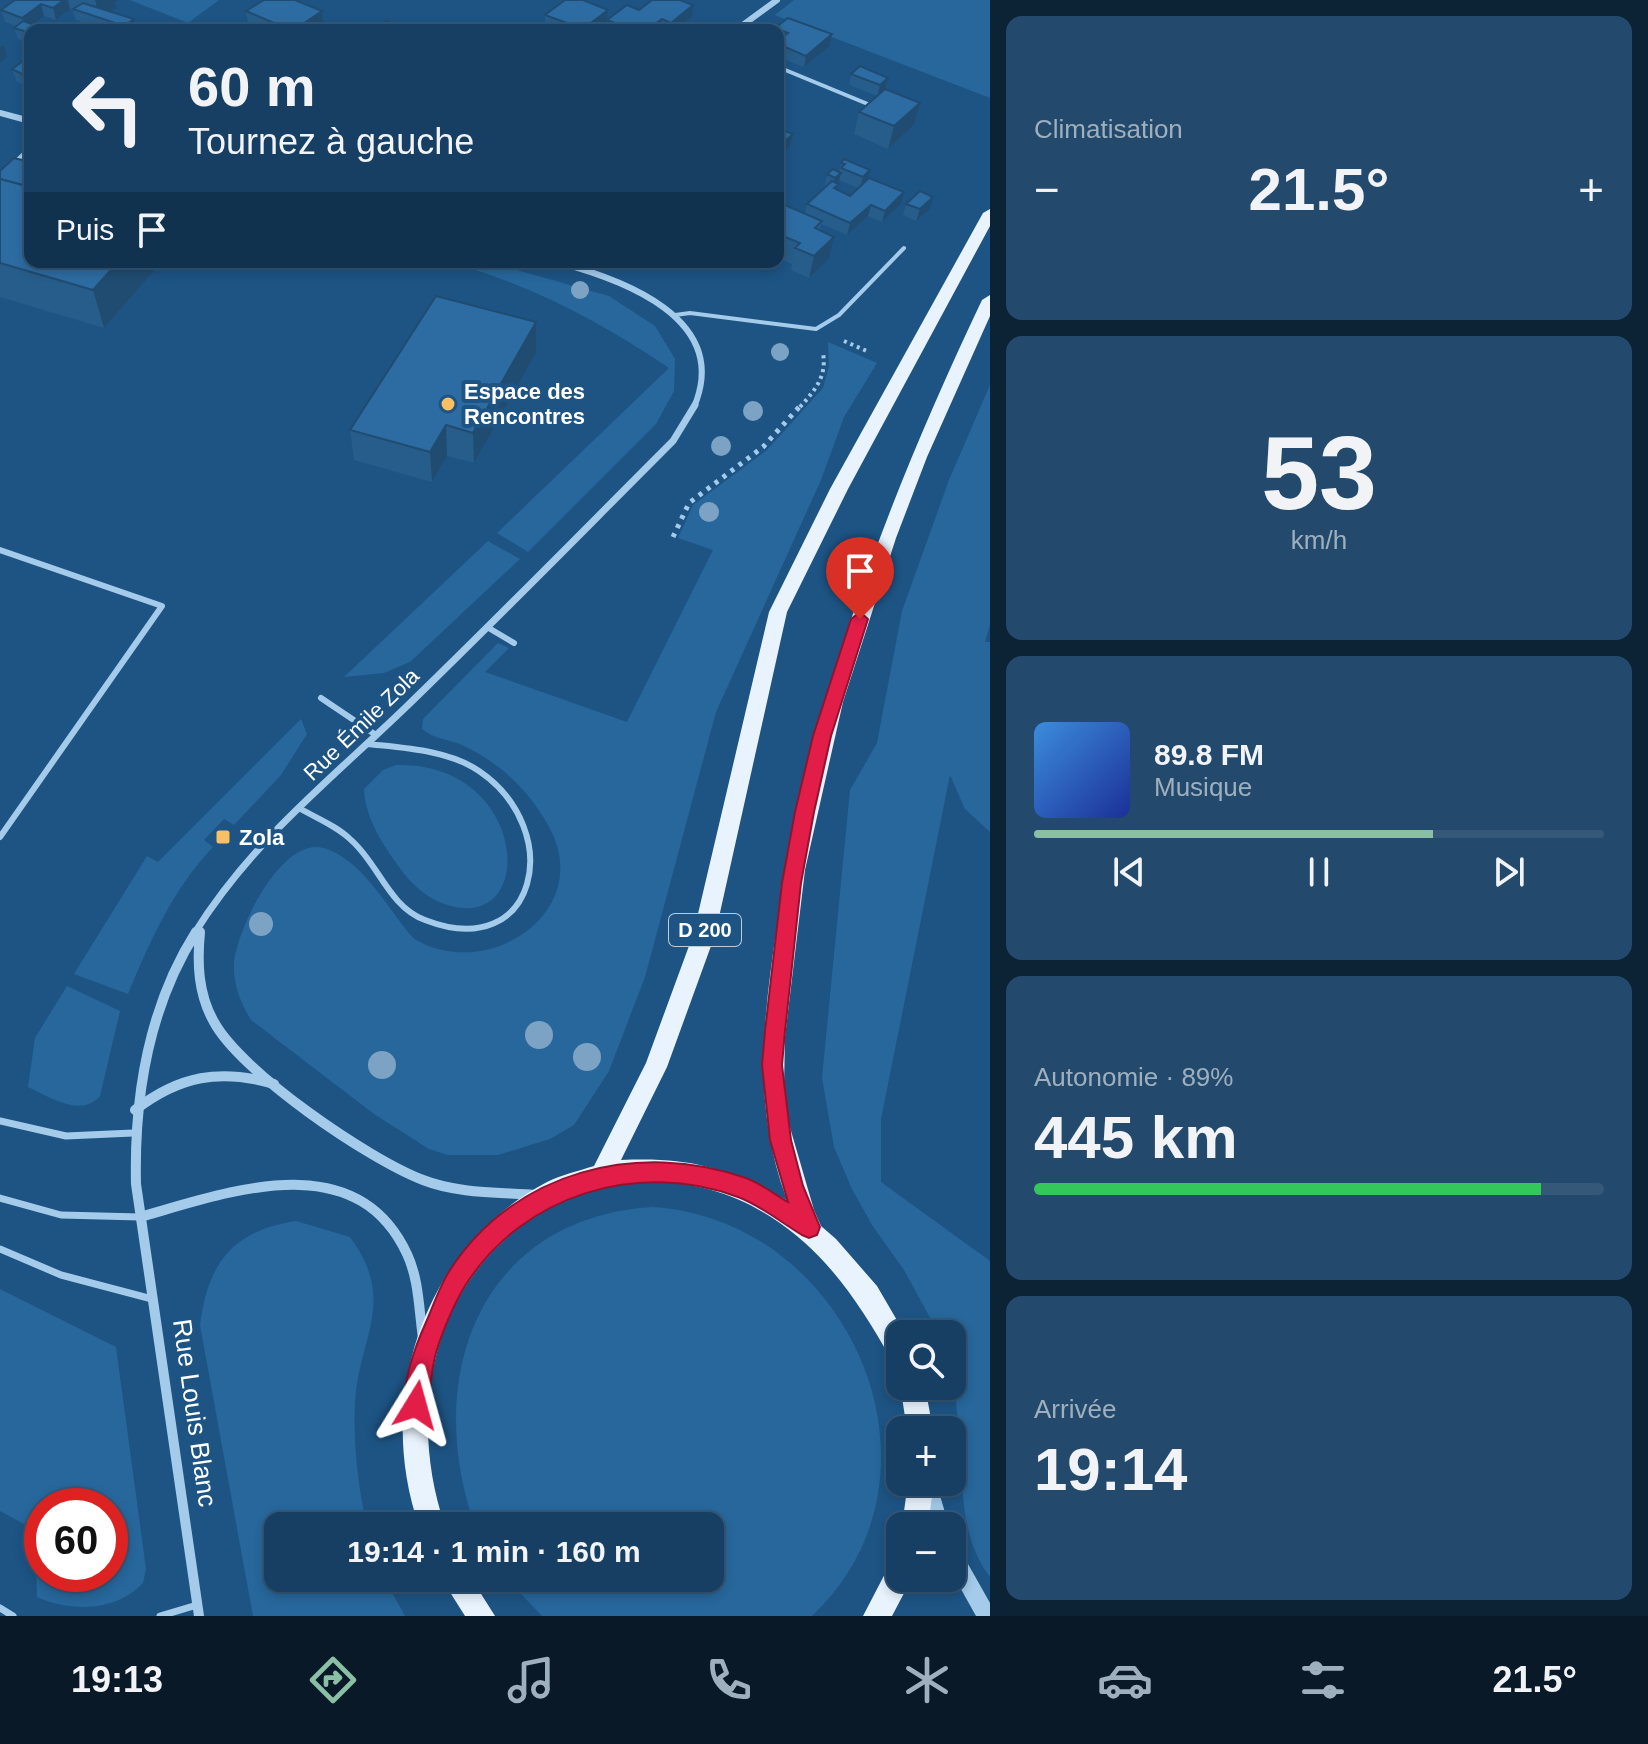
<!DOCTYPE html>
<html lang="fr">
<meta charset="utf-8">
<style>
body{margin:0;font-family:Helvetica,sans-serif;background:#234a6c;color:#f1f3f6;height:100vh;display:flex;flex-direction:column;font-size:30px;white-space:nowrap}
*{box-sizing:border-box;margin:0}
p{font-size:26px;color:#9eafbe}
.icon{flex:none;width:44px;height:44px;fill:none;stroke:currentColor;stroke-width:2;stroke-linecap:round;stroke-linejoin:round}
.map{position:relative;flex:1;overflow:hidden}
.drawer{display:flex;flex-direction:column;gap:16px;padding:16px;background:#0c2336;width:658px}
.drawer>*{flex:none}
.banner{position:absolute;left:24px;top:24px;width:760px;height:244px;border-radius:16px;box-shadow:0 4px 12px #0003,0 0 0 2px #355878;background:#163f63;color:#f1f3f6;overflow:hidden}
.buttons{position:absolute;left:886px;top:1320px;display:grid;gap:16px}
.buttons a{display:grid;place-items:center;width:80px;height:80px;border-radius:16px;background:#163f63;box-shadow:0 4px 12px #0003,0 0 0 2px #355878;font-size:40px}
.speed{position:absolute;left:24px;top:1488px;display:flex;gap:16px;font-size:40px;font-weight:700;text-align:center}
.speed>*{display:grid;place-content:center;width:104px;height:104px;border-radius:50%;background:#163f63;box-shadow:0 4px 12px #0003,0 0 0 2px #355878;line-height:1}
.speed .limit{border:12px solid #d22;background:#fff;color:#111}
.pin{position:absolute;display:grid;place-items:center;width:68px;height:68px;color:#fff;margin:-82px -34px;border-radius:50% 50% 50% 0;rotate:-45deg;box-shadow:0 0 8px #0007}
.pin .icon{rotate:45deg}
.me{position:absolute;width:88px;margin:-44px;rotate:8deg;stroke-linejoin:round;filter:drop-shadow(0 0 6px #0008)}
.turn{display:flex;align-items:center;gap:28px;height:168px;padding:0 32px;font-size:36px}
.turn .icon{width:104px;height:104px;stroke-width:2.5}
.turn b{display:block;font-size:56px;line-height:68px}
.then{display:flex;align-items:center;height:76px;padding:0 32px;background:#0003;gap:16px;font-size:30px}
.big{font-size:60px;font-weight:600;line-height:1.1}
.drawer .tile{flex:1;display:flex;flex-direction:column;justify-content:center;gap:12px;min-width:0;padding:0 28px;border-radius:16px;background:#234a6c}
.drawer .dial{align-items:center;gap:0}
.dial b{font-size:104px;line-height:1}
.song{display:flex;align-items:center;gap:24px}
.cover{width:96px;height:96px;border-radius:12px;background:linear-gradient(135deg,hsl(210 70% 55%),hsl(230 70% 35%))}
.played{height:8px;border-radius:4px;background:linear-gradient(90deg,#8abfa5 70%,#355878 70%)}
.keys{display:flex;justify-content:space-around;direction:ltr}
.heat{display:flex;justify-content:space-between;align-items:center;font-size:44px;direction:ltr}
.charge{height:12px;border-radius:6px;background:linear-gradient(90deg,#34c759 89%,#355878 0)}
.trip{position:absolute;left:264px;top:1512px;width:460px;height:80px;border-radius:16px;background:#163f63;box-shadow:0 4px 12px #0003,0 0 0 2px #355878;font-weight:600;line-height:80px;text-align:center}
.tab-bar{display:flex;height:128px;justify-content:space-around;align-items:center;background:#091928;color:#9eafbe}
.tab-bar .icon{width:56px;height:56px}
.tab-bar .on{color:#8abfa5}
.tab-bar b{font-size:36px;color:#f1f3f6}
main{display:flex;flex:1;min-height:0}
.map>svg:first-child{display:block}
.green{fill:#27679c;fill-rule:evenodd}
.lines{fill:none;stroke-linecap:round;stroke-linejoin:round}
.path-far1{stroke:#a4cbea;stroke-width:4;stroke-dasharray:3 4;stroke-linecap:butt}
.path{stroke:#a4cbea;stroke-width:5;stroke-dasharray:4 6;stroke-linecap:butt}
.service-far2{stroke:#a4cbea;stroke-width:4}
.service-far1{stroke:#a4cbea;stroke-width:6}
.service{stroke:#a4cbea;stroke-width:7}
.minor-far2{stroke:#a4cbea;stroke-width:6}
.minor-far1{stroke:#a4cbea;stroke-width:7}
.minor{stroke:#a4cbea;stroke-width:10}
.tertiary{fill:#a4cbea;fill-rule:evenodd}
.primary{fill:#e8f3fe;fill-rule:evenodd}
.tree{fill:#7ca3c3}
.wall{fill:#275d8b;fill-rule:evenodd}
.shaded-wall{fill:#204c71}
.building{fill:#2d6ca2;stroke:#204c71;stroke-width:2}
.route{fill:#e11d48;stroke:#92132f;stroke-width:2}
.poi-dot{fill:#f9bf63;stroke:#1d5484;stroke-width:3}
.labels{text-anchor:middle;stroke-width:8;stroke-linejoin:round;paint-order:stroke}
.shield{fill:#1d5484;stroke:#bbccda;stroke-width:2}
.shield-label{font-size:20px;font-weight:bold;fill:#fff}
.poi-label{font-size:22px;font-weight:bold;fill:#fff;stroke:#1d5484;text-anchor:start}
.street-label{font-size:22px;fill:#fff;stroke:#1d5484}
.near-street-label{font-size:26px;fill:#fff;stroke:#1d5484}
</style>
<main>
<div class="map">
<svg width="990" height="1616" viewBox="0 0 990 1616">
<rect width="100%" height="100%" fill="#1d5484"/>
<!-- green -->
<g class="green">
<polygon points="130,0 219,0 188,23"/>
<polygon points="794,0 990,0 990,98 775,15"/>
<path d="M447,262H489L609,296L655,326L675,359L674,391L656,424L528,552L497,533L669,368C599,321 528,283 447,262Z"/>
<path d="M828,342L877,363L844,417L821,480L716,712L645,977L609,1071L574,1125L550,1139L498,1155H448L429,1149L374,1114L251,1020C240,1002 233,984 234,963C237,928 282,836 324,848C363,860 388,909 413,938C486,984 596,912 549,827C529,790 499,762 462,745C448,739 434,739 422,729L423,719L498,643L509,648L485,672L627,722L713,550L678,538L693,505L767,450L823,388L829,366Z"/>
<path d="M990,385V625L985,642H990V832L965,809L950,775L881,1119V1182L990,1261V1577C958,1535 964,1483 959,1433C956,1399 952,1369 952,1334H939L904,1270L872,1225L852,1189L834,1147L822,1078L850,790L877,743L902,611L949,480Z"/>
<polygon points="488,541 520,559 410,662 384,673 344,677"/>
<path d="M301,719L307,734L281,775L234,825L224,819L204,840L213,847C173,889 150,941 128,994L74,974L147,856L158,862Z"/>
<path d="M396,765C527,761 539,929 451,906C431,901 414,887 402,871C385,848 365,819 364,789L383,770Z"/>
<path d="M67,986L120,1011L100,1096C81,1118 50,1097 28,1087L35,1038Z"/>
<path d="M652,1207C851,1219 961,1476 812,1616H542L506,1578H710V1526H475L474,1523C423,1376 480,1218 652,1207Z"/>
<path d="M296,1221L350,1237C398,1302 358,1338 355,1403C353,1442 358,1488 367,1526H278V1578H384L405,1616H253L200,1325C208,1263 232,1231 296,1221Z"/>
<path d="M0,1289L116,1347L146,1569L143,1583C116,1612 71,1612 37,1597L35,1530L0,1511ZM42,1506H110V1574H42Z"/>
</g>
<g class="lines">
<!-- path-far1 -->
<g class="path-far1">
<polyline points="844,341 869,352"/>
<path d="M800,407C815,390 827,377 823,353"/>
</g>
<!-- path -->
<polyline class="path" points="673,537 689,503 763,447 801,405"/>
<!-- service-far2 -->
<g class="service-far2">
<polyline points="778,67 875,107"/>
<polyline points="13,164 30,148"/>
<polyline points="675,315 690,313 816,329 839,315 904,248"/>
</g>
<!-- service-far1 -->
<g class="service-far1">
<polyline points="0,550 162,606 0,837"/>
<polyline points="487,627 514,643"/>
<polyline points="321,698 376,735"/>
<path d="M299,808C316,818 337,826 351,840C378,863 389,907 425,920C538,964 566,830 479,771C448,750 404,748 367,744"/>
</g>
<!-- service -->
<g class="service">
<polyline points="0,1121 66,1136 133,1133"/>
<polyline points="0,1198 61,1215 140,1217"/>
<polyline points="0,1249 61,1275 152,1299"/>
<polyline points="0,1608 13,1616"/>
<polyline points="160,1616 197,1605"/>
</g>
<!-- minor-far2 -->
<g class="minor-far2">
<polyline points="736,30 777,0"/>
<polyline points="0,113 30,121"/>
<path d="M557,262C621,279 732,318 694,407"/>
</g>
<!-- minor-far1 -->
<path class="minor-far1" d="M194,934C252,841 328,782 405,708C496,620 584,530 673,441L695,405"/>
<!-- minor -->
<g class="minor">
<path d="M196,932C148,1008 134,1096 136,1184L199,1616"/>
<path d="M200,932C197,963 198,994 214,1022C241,1072 368,1159 423,1180C459,1194 500,1192 538,1195"/>
<path d="M135,1110C179,1076 220,1068 274,1084"/>
<path d="M140,1217C229,1192 356,1144 407,1254C419,1279 419,1311 423,1338"/>
</g>
<!-- tertiary -->
<g class="tertiary">
<polygon points="918,1482 936,1482 949,1526 931,1526"/>
<polygon points="952,1546 959,1548 990,1603 990,1616 976,1616 952,1573"/>
</g>
<!-- primary -->
<g class="primary">
<path d="M990,209V226L848,489L787,612L715,935L667,1067L621,1160C694,1157 723,1168 787,1200C752,1106 763,1022 777,925C809,705 887,500 982,300L990,295V316L927,457L896,538L843,702L805,870L785,1037L784,1087L789,1124L814,1210L821,1226L836,1239L877,1286L905,1334H900V1362L891,1359C860,1304 826,1252 771,1217C653,1141 498,1194 446,1325C421,1388 423,1462 445,1526H419C374,1397 424,1247 547,1182C561,1175 578,1171 594,1166L646,1063L693,935L769,612L830,489L983,213Z"/>
<polygon points="900,1384 925,1386 933,1430 907,1430"/>
<polygon points="908,1482 934,1482 928,1526 902,1526"/>
<polygon points="900,1560 900,1578 912,1578 892,1616 863,1616 890,1564"/>
<polygon points="441,1578 471,1578 495,1616 465,1616"/>
</g>
</g>
<!-- trees -->
<g class="tree">
<circle cx="580" cy="290" r="9"/>
<circle cx="780" cy="352" r="9"/>
<circle cx="753" cy="411" r="10"/>
<circle cx="721" cy="446" r="10"/>
<circle cx="709" cy="512" r="10"/>
<circle cx="261" cy="924" r="12"/>
<circle cx="539" cy="1035" r="14"/>
<circle cx="587" cy="1057" r="14"/>
<circle cx="382" cy="1065" r="14"/>
</g>
<!-- wall -->
<g class="wall">
<polygon points="15,0 119,0 115,2 117,8 111,12 134,19 136,30 104,30 76,20 73,11 70,9 56,20 44,16 33,24 44,28 45,30 30,30 30,43 18,39 14,28 16,26 5,22 1,10"/>
<polygon points="608,10 608,20 639,10 692,17 675,30 545,30 545,15"/>
<polygon points="246,11 324,30 249,30"/>
<polygon points="775,28 832,34 830,46 804,67 778,57 778,30 775,30"/>
<polygon points="30,56 30,88 16,81 12,69"/>
<polygon points="851,74 888,78 885,89 920,103 914,125 888,149 854,134 859,112 877,96 849,85"/>
<path d="M841,163L868,179L901,204L882,222L868,216L847,235L821,224L820,230L829,259L809,278L791,270L792,264L778,258V202L805,214L807,204L826,187L825,186L827,174L839,172ZM839,180L858,188L850,196L837,190Z"/>
<polygon points="0,171 162,262 104,328 0,297"/>
<polygon points="906,204 930,209 916,221 903,215"/>
<polygon points="536,353 474,463 447,456 432,482 354,460 350,430"/>
</g>
<!-- shaded-wall -->
<g class="shaded-wall">
<polygon points="64,0 68,0 70,9 56,20 53,8"/>
<polygon points="95,0 119,0 115,2 117,8 100,19"/>
<polygon points="41,4 44,16 26,30 22,18"/>
<polygon points="693,5 692,17 675,30 670,30 671,23"/>
<polygon points="608,10 607,30 583,30"/>
<polygon points="322,11 324,30 294,30"/>
<polygon points="134,19 136,30 125,30 124,26"/>
<polygon points="662,19 661,30 647,30"/>
<polygon points="832,34 830,46 804,67 806,56"/>
<polygon points="4,45 7,57 0,63 0,48"/>
<polygon points="888,78 885,89 877,97 880,85"/>
<polygon points="784,86 782,97 778,101 778,91"/>
<polygon points="920,103 914,125 888,149 894,126"/>
<polygon points="793,134 790,146 778,157 778,147"/>
<polygon points="870,170 867,182 860,189 863,177"/>
<polygon points="841,173 838,184 836,196 833,190 835,178"/>
<polygon points="904,192 901,204 882,222 885,211"/>
<polygon points="933,197 930,209 916,221 920,209"/>
<polygon points="871,205 868,216 847,235 850,223"/>
<polygon points="834,237 829,259 809,278 814,256"/>
<polygon points="118,262 162,262 104,328 93,290"/>
<polygon points="536,322 536,353 474,463 473,433"/>
<polygon points="446,425 447,456 432,482 430,452"/>
</g>
<!-- building -->
<g class="building">
<polygon points="15,0 64,0 53,8 41,4 22,18 1,10"/>
<polygon points="264,0 295,0 322,11 294,30 290,30 246,11"/>
<polygon points="565,0 583,0 608,10 583,29 545,15"/>
<polygon points="652,0 680,0 693,5 671,23 662,19 647,30 633,30 607,20 627,5 639,10"/>
<polygon points="83,3 134,19 124,26 73,9"/>
<polygon points="788,18 832,34 806,56 778,44 778,40 788,33 775,28"/>
<polygon points="23,21 44,28 41,30 30,30 30,33 14,28"/>
<polygon points="386,21 403,28 399,30 384,30 378,27"/>
<polygon points="30,56 30,78 12,69"/>
<polygon points="860,66 888,78 880,85 851,74"/>
<polygon points="778,84 784,86 778,91"/>
<polygon points="885,89 920,103 894,126 859,112"/>
<polygon points="779,129 793,134 778,147 778,130"/>
<polygon points="14,158 30,162 30,187 0,179 0,171"/>
<polygon points="844,159 870,170 863,177 841,168 845,164 841,163"/>
<polygon points="833,169 841,173 835,178 827,174"/>
<polygon points="869,178 904,192 885,211 871,205 850,223 807,204 832,181 839,184 834,188 850,196"/>
<polygon points="0,179 30,187 30,262 118,262 93,290 0,263"/>
<polygon points="920,191 933,197 920,209 906,204"/>
<polygon points="778,202 822,221 815,228 834,237 814,256 795,248 800,243 778,234"/>
<polygon points="436,296 536,322 473,433 446,425 430,452 350,430"/>
</g>
<!-- route -->
<path class="route" d="M860,612L868,619L831,736L814,812L801,883L785,1031L782,1065L791,1140L803,1186L820,1227L817,1235L809,1238L802,1235C782,1223 760,1205 738,1197C638,1160 523,1194 465,1286C454,1304 442,1332 436,1353C430,1373 432,1394 424,1413L416,1416L408,1413C398,1389 417,1342 427,1320C434,1304 440,1285 450,1270C514,1171 638,1140 746,1178C760,1183 774,1194 788,1202L770,1140L762,1065L765,1031L782,883L795,812L813,736L851,619Z"/>
<!-- markers -->
<g class="poi-dot">
<circle cx="448" cy="404" r="8"/>
<rect x="215" y="829" width="16" height="16" rx="4"/>
</g>
<g class="labels">
<!-- shield labels -->
<rect class="shield" x="669" y="914" width="72" height="32" rx="6"/>
<g class="shield-label">
<text x="705" y="937">D 200</text>
</g>
<!-- poi labels -->
<g class="poi-label">
<text x="464" y="399">Espace des<tspan x="464" dy="25">Rencontres</tspan></text>
<text x="239" y="845">Zola</text>
</g>
<!-- street labels -->
<g class="street-label">
<text transform="translate(361 724) rotate(-44)" y="8">Rue Émile Zola</text>
</g>
<!-- near-street labels -->
<g class="near-street-label">
<text transform="translate(195 1413) rotate(82)" y="9">Rue Louis Blanc</text>
</g>
</g>
</svg>
<div class="buttons">
<a><svg class="icon" aria-label="search" viewBox="0 0 24 24"><circle cx="10" cy="10" r="6"/><path d="M15 15l6 6"/></svg></a>
<a>+</a>
<a>−</a>
</div>
<div class="speed"><div class="limit">60</div></div>
<div class="pin" style="left:860px;top:619px;background:#d93025"><svg class="icon" aria-label="arrive" viewBox="0 0 24 24"><path d="M6 21V4h12l-3 4 3 4H6"/></svg></div>
<svg class="me" style="left:416px;top:1405px" viewBox="-20 -20 40 40"><path d="M0-17L14 15 0 8-14 15z" fill="#e11d48" stroke="#fff" stroke-width="4"/></svg>
<div class="trip">19:14 · 1 min · 160 m</div>
<div class="banner">
<div class="turn"><svg class="icon" aria-label="left" viewBox="0 0 24 24"><path d="M17 20v-9H6M10 6l-5 5 5 5"/></svg><div><b>60 m</b>Tournez à gauche</div></div>
<div class="then">Puis<svg class="icon" aria-label="arrive" viewBox="0 0 24 24"><path d="M6 21V4h12l-3 4 3 4H6"/></svg></div>
</div>
</div>
<section class="drawer">
<div class="tile"><p>Climatisation</p>
<div class="heat"><a>−</a><b class="big">21.5°</b><a>+</a></div>
</div>
<div class="tile dial"><b>53</b><p>km/h</p></div>
<div class="tile">
<div class="song"><i class="cover"></i><div><b>89.8 FM</b><p>Musique</p></div></div>
<div class="played"></div>
<div class="keys"><svg class="icon" aria-label="previous" viewBox="0 0 24 24"><path d="M18 5L8 12l10 7zM5 5v14"/></svg><svg class="icon" aria-label="pause" viewBox="0 0 24 24"><path d="M8 5v14M16 5v14"/></svg><svg class="icon" aria-label="next" viewBox="0 0 24 24"><path d="M6 5l10 7-10 7zM19 5v14"/></svg></div>
</div>
<div class="tile"><p>Autonomie · 89%</p><b class="big">445 km</b><div class="charge"></div></div>
<div class="tile"><p>Arrivée</p><b class="big">19:14</b></div>
</section>
</main>
<nav class="tab-bar">
<b>19:13</b>
<svg class="icon on" aria-label="directions" viewBox="0 0 24 24"><path d="M12 3l9 9-9 9-9-9zM9 14v-3h6M13 9l2 2-2 2"/></svg>
<svg class="icon" aria-label="music" viewBox="0 0 24 24"><path d="M9 18V5l10-2v13"/><circle cx="6" cy="18" r="3"/><circle cx="16" cy="16" r="3"/></svg>
<svg class="icon" aria-label="phone" viewBox="0 0 24 24"><path d="M5 4h4l2 5-3 2q2 4 5 5l2-3 5 2v4C11 20 4 13 5 4z"/></svg>
<svg class="icon" aria-label="climate" viewBox="0 0 24 24"><path d="M12 3v18M4 7l16 10M4 17L20 7"/></svg>
<svg class="icon" aria-label="car" viewBox="0 0 24 24"><path d="M5 17H2v-5l4-1 3-4h7l3 4 3 1v5h-3M9 17h6M6 11h13"/><circle cx="7" cy="17" r="2"/><circle cx="17" cy="17" r="2"/></svg>
<svg class="icon" aria-label="filters" viewBox="0 0 24 24"><path d="M4 7h16M4 17h16"/><circle cx="9" cy="7" r="2"/><circle cx="15" cy="17" r="2"/></svg>
<b>21.5°</b>
</nav>
